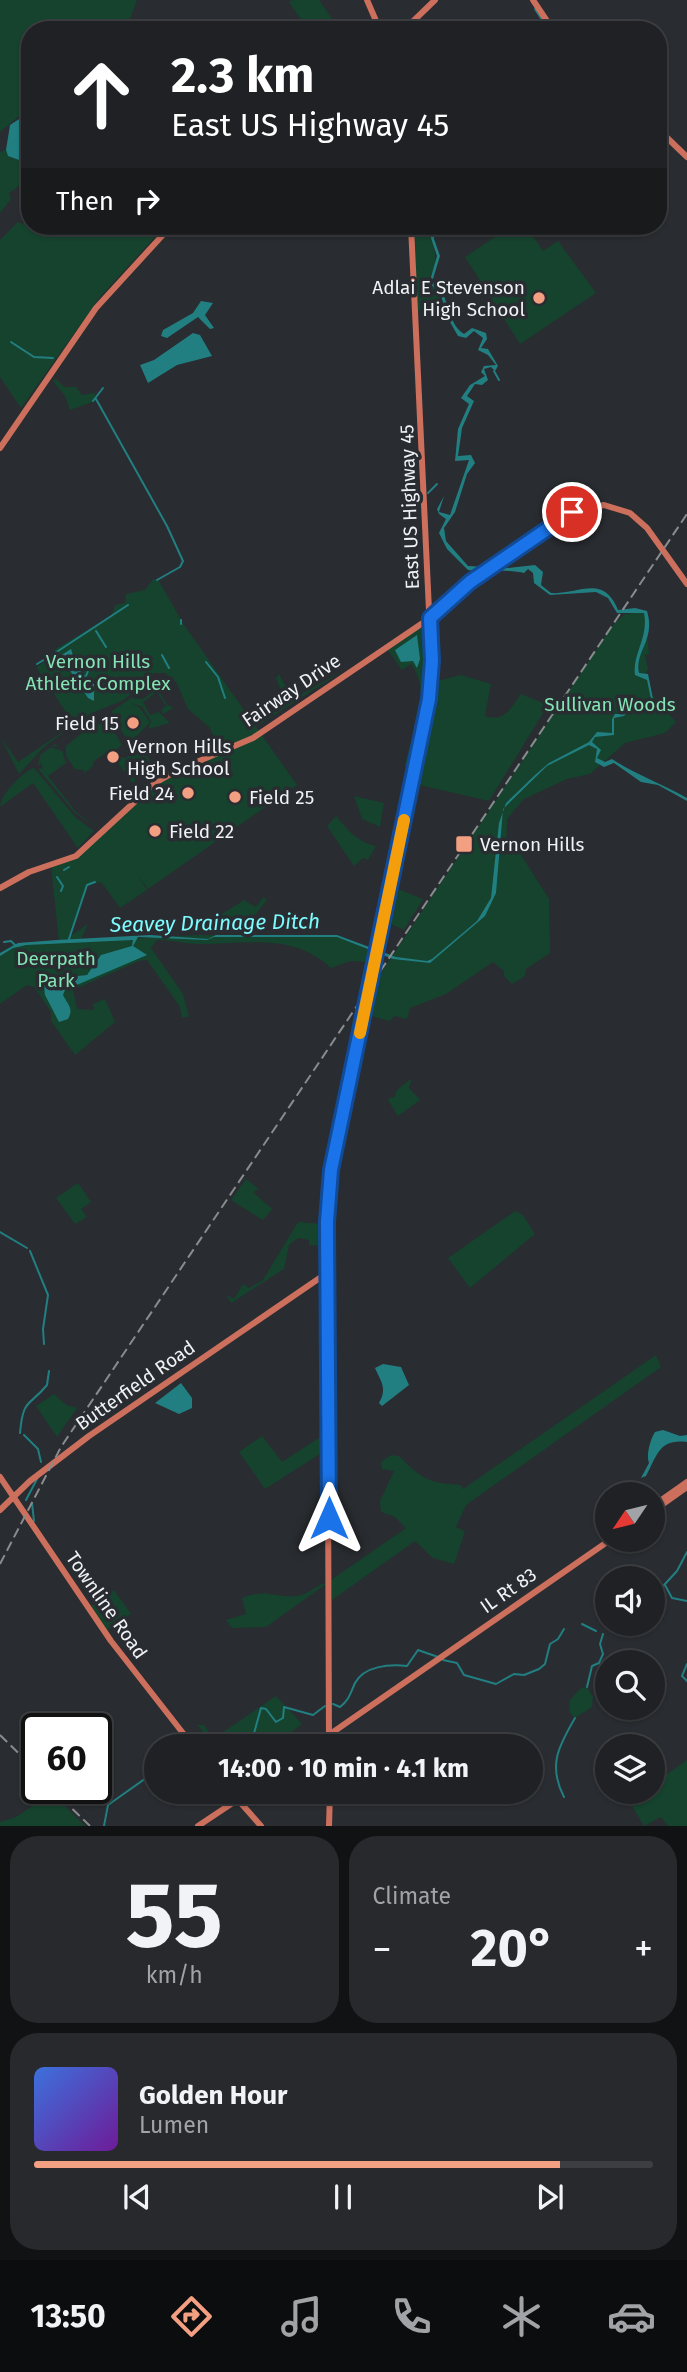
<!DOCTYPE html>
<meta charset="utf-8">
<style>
body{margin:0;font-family:"Fira Sans",sans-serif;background:#27292c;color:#f1f3f6;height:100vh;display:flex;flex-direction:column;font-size:26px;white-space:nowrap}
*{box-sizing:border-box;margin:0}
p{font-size:23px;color:#a1a3a6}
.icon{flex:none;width:38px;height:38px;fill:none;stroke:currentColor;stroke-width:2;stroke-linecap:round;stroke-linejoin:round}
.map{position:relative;height:1826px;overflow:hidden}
.sheet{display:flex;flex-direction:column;gap:10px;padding:10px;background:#111214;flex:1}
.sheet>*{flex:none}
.top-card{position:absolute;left:21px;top:21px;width:646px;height:214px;border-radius:28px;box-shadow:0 2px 5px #0004,0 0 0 2px #3c3e41;background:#202124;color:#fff;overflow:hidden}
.needle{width:46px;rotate:235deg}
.buttons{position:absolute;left:595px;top:1482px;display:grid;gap:14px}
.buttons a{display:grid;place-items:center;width:70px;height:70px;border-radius:50%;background:#1f2124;box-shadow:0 2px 5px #0004,0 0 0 2px #3c3e41;font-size:35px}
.speed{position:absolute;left:21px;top:1713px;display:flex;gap:14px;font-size:35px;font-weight:700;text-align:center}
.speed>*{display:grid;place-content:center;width:91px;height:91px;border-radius:50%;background:#1f2124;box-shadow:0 2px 5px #0004,0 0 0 2px #3c3e41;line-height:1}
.speed .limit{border:4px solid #111;border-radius:10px;background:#fff;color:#111}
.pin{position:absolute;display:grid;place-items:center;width:60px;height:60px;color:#fff;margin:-30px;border:4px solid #fff;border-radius:50%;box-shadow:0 2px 7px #0007}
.me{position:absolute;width:77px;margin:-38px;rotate:0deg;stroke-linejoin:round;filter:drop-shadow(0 0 5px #0008)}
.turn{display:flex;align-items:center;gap:24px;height:147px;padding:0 35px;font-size:32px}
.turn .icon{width:91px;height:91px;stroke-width:2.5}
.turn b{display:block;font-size:49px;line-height:60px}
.then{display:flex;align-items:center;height:66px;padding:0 35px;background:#0003;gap:14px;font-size:26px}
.big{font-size:52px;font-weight:700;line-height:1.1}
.sheet .widget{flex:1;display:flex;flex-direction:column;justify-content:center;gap:10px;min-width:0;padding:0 24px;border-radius:28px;background:#27292c}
.sheet .dial{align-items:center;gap:0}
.dial b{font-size:91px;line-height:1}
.song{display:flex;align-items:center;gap:21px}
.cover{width:84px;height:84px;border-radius:10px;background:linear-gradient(135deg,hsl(220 70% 55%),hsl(280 70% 35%))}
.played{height:7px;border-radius:4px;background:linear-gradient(90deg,#f3a082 85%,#3c3e41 85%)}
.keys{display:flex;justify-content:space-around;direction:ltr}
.heat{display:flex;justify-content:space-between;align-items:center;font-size:38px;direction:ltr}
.sheet .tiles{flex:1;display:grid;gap:10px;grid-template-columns:1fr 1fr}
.widget:last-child{grid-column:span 2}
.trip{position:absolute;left:144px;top:1734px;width:399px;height:70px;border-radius:35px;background:#1f2124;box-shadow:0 2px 5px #0004,0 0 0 2px #3c3e41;font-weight:700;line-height:70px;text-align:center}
.dock{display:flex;height:112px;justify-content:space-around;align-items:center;background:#0c0d0e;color:#a1a3a6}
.dock .icon{width:49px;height:49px}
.dock .on{color:#f3a082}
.dock b{font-size:32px;color:#f1f3f6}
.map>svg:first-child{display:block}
.green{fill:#15432e}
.water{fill:#217f82}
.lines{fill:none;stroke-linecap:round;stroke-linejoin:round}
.stream{stroke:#217f82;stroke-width:2}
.major{stroke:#cc6f5c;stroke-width:6}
.rail{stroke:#898c8f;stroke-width:2;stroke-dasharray:10 5;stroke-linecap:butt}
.route-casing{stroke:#114b97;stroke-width:18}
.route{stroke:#1a73e8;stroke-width:12}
.slow{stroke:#f59e0b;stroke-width:12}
.poi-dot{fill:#f3a082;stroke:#292c30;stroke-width:2.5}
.labels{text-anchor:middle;stroke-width:7;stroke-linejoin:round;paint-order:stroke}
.poi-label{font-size:19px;fill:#f0f2f5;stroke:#292c30;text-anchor:start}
.street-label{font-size:19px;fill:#f0f2f5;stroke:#292c30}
.park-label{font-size:19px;fill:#84e4b5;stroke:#292c30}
.water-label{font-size:21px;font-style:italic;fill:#7cfcff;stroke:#292c30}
</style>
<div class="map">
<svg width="687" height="1826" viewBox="0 0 687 1826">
<rect width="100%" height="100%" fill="#292c30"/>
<!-- green -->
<g class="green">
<polygon points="0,0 137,0 126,30 30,30 30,107 0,132"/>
<polygon points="292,0 319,0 337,26 332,30 308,30 289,2"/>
<polygon points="6,150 8,156 19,160 30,178 9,193 11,199 0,213 0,152"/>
<polygon points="18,222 30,226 165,226 100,297 21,408 0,377 0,240"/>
<path d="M414,226H432C431,247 442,260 428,280L441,292L440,298L417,312Z"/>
<polygon points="511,226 526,226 543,251 558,241 596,293 520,344 465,257"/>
<polygon points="56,379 64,387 76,387 82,395 95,393 95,401 70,410 65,396 53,381"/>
<path d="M153,579L159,581L182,622L297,785L148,889L138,876L147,890L120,908L101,882L87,886L69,937L88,924L80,941L198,935L340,937L373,952L370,962L350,961L331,968C293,933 248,944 201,944C186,944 172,940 157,940L151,948L183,994L189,1017H182L180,1007L147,960L139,961L73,990L77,1009L94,1010L93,1004L105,999L115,1022L75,1055L51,1021V1012L34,987L27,985L0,1004V954L12,945L59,942L51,866L71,859L161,781L220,752L210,728L188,709L176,682L165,673H154L124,700L92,713L74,724L43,748L19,774L0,736L18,762L74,724L36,667L55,656L54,650L59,647L112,615L115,605L125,603L126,594L145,590Z"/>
<polygon points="645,612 649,654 645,655 648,669 645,676 652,695 676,722 665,733 625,743 590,774 567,779 524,799 507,819 506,853 518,850 549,899 550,953 526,969 525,976 512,984 504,976 504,971 493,962 446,994 410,1008 407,1019 394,1016 390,1021 367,1015 373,985 613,625 625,614"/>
<path d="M420,627L428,630L429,687L399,830L396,832L407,770L405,765C411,733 434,696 411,664L402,670L387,649Z"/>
<polygon points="344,670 259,725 248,713 257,720 278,704 285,692 281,691 276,678 279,674 289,693 283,704"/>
<path d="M461,675L491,684L485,716C505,722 510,709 521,694L548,705L489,801L415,784L437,681Z"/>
<polygon points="157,688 167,705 174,708 163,714 161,710 166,706 157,692 143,702 150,715 159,712 170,723 148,729 151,721 142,707 132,703 140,708 150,722 135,738 127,740 112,716 112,711 131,698 143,699"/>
<polygon points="104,723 111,726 122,745 110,755 108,751 93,762 93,766 83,774 84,770 75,769 66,756 66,746 89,727"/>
<polygon points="55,744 59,746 50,747 62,751 66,763 48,776 76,812 99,829 75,813 39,770 39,768 43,769 41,763 38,766 40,755"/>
<polygon points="136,745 133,753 141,747 151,762 136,773 134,785 113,756 126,758 132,753 123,751 132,750 132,746"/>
<path d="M34,768L76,818L94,831L78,848L33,783L0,807C0,794 25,770 34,768Z"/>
<polygon points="354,796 384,803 380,827 362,819"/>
<path d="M336,816C349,831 356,841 376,846L368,860L363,858L354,866L327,826Z"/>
<polygon points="393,887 423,899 404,930 386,922"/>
<polygon points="263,897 267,900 254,916 257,919 256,933 193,932 244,900 256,907"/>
<polygon points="412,1078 409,1088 420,1100 398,1116 388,1100 390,1097 394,1098 397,1090"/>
<polygon points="246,1179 259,1189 253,1192 272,1209 263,1220 231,1200"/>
<polygon points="78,1183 91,1202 81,1209 87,1217 75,1224 56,1198"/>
<polygon points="515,1211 523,1215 535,1234 470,1288 448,1258"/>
<polygon points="298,1222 322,1224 325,1246 309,1245 309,1240 298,1238 289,1245 284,1269 231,1303 226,1295 234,1299 243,1284 249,1288 263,1280"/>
<path d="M656,1355L661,1367L466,1505L456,1527L465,1531L454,1564L433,1558L415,1541L332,1600L331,1580L406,1528L395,1517L381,1512L380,1501L394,1471L382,1469L381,1462L391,1455L399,1456C422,1479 428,1483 461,1485L463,1489Z"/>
<polygon points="54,1394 66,1405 77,1408 57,1437 36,1406"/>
<polygon points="325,1434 326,1450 265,1489 239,1452 262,1436 282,1462"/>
<path d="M322,1584H326L266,1627L232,1628L226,1620L246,1614L242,1598C268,1588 274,1598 297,1596C306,1595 314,1588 322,1584Z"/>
<polygon points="114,1590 131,1614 106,1631 90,1607"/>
<polygon points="587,1687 593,1697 592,1707 575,1718 569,1712 570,1700 581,1688"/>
<polygon points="276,1696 302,1724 273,1746 204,1746 211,1740 197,1725 204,1725 213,1739"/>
<polygon points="687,1760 687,1826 668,1826 661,1817 644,1826 629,1801 641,1792 653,1792 653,1784"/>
<polygon points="52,1793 85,1826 0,1826 0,1822 16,1817"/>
</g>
<!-- water -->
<g class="water">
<polygon points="30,112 30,124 20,143 30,167 30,176 19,160 8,156 6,150 10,125"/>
<path d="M431,226H436L434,239L440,256L432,282C451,293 445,322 464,334L472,328L486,333L487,339L481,348L488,349L498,366L495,371L491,367L484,369L488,380L482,385L475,384L467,396L474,401L462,428L458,456L471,455L475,463L467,474L455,512L444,528L446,541L468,566L507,568L535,565L543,572L541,585L551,593C578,595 603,573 618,610L635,608L647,611C656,640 634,652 639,673L648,674L653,699L647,703L632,705L624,716L614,718V735L595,737L592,742L601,750L597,758L605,762L612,759C636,775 661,783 687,798V801L658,785L641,782L614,763L604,767L595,762L597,749L589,745L547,766L503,809L496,893L485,916L430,963L393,959L337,937H214L207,940L138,937L133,946L147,955L65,990L63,995C68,1005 74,1008 68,1019L59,1022L45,995L44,986L60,978L87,975L101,955L132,946L133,940L26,945L13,948L0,956V953L18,943L57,940L150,935L208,939L216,935H337L396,957L427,961L432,959L477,921L491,898L499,823L506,803L535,775L549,763L589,742L597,732L612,733V719L615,714H624L631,703L651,699L647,680L635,675C632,654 649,638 644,613H617L608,598L596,592L550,595L534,583L533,573L528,569L524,573C512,569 483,572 468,570L447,549L439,533L446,519L439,514L437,509L444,496L439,512L450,515L469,460L455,461L458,429L469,404L461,398L470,385L485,376L481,372L484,366L496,365L488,355L478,350L483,338L474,331L466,338L458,336L446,315L440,291L429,284L437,256L431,238Z"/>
<polygon points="201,301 213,303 205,315 214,328 210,329 198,317 167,338 161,336 163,330 193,313"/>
<polygon points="193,333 200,335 212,356 177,365 148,383 140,365 154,360"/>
<polygon points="417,635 420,659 417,668 413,661 401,662 395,650"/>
<polygon points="71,649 77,668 94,684 94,701 88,698 71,672 60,664 60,656"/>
<path d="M383,1364L401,1367L409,1385L382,1406L379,1403C388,1388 380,1380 375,1368Z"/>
<polygon points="181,1383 192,1398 192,1408 179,1414 155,1403"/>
<path d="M663,1430L680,1436L687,1435V1442C659,1439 658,1454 646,1476L641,1478L649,1463C646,1455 650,1440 655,1432Z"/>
</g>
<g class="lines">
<!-- stream -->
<g class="stream">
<polyline points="535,9 548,29"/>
<polyline points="11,342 34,357 53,358"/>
<polyline points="494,371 499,380"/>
<polyline points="96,399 167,526 183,561 180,567 157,580"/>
<polyline points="93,401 103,388"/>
<polyline points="428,493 437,484"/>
<polyline points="181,624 181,620"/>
<polyline points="96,631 106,647"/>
<polyline points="55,653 128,605"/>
<polyline points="162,655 169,668"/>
<polyline points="206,662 218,677 225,698"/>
<polyline points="37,664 52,655"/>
<polyline points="86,676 88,671"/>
<polyline points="64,870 69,867"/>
<polyline points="57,877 63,886 61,891"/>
<polyline points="4,942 11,941 15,945"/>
<polyline points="68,942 87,885 95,882"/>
<polyline points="0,1232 27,1248"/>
<polyline points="30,1251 48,1295 43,1329 44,1344"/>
<path d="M20,1433C23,1398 29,1407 47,1385L49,1371"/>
<polyline points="24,1435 38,1449 41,1462"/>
<polyline points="26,1500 37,1479"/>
<polyline points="32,1503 34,1521"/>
<polyline points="665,1585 672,1598 687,1601"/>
<polyline points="653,1597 677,1571 687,1552"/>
<polyline points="582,1624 596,1631"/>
<polyline points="443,1660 457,1663 464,1675 496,1684 514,1674 524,1675 539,1669 545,1664 550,1644 558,1639 564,1629"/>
<polyline points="687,1664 682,1676 687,1681"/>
<polyline points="587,1687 592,1666 599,1663 603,1654 600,1644 603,1634"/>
<path d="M333,1704L340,1707C349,1700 350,1694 355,1683C364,1666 389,1664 407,1666L418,1650L438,1657"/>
<polyline points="238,1746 241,1740 253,1737 261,1708 266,1709 276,1722 283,1718 284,1707 313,1715 325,1706"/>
<path d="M564,1797C548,1766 558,1747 575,1718"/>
<polyline points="104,1826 108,1805 156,1771"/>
</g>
<!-- major -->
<g class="major">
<polyline points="367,0 380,30"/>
<polyline points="533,0 553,30"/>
<polyline points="404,30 435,0"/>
<polyline points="658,129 687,157"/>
<polyline points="0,448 96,308 171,226"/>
<polyline points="0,888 29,872 76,856 155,783 178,770 253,738 430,618 470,582 572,512 604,505 630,513 647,528 687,584"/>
<polyline points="0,1477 111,1641 193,1746"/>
<polyline points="653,1506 687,1482"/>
<polyline points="0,1510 30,1481 89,1436 327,1273"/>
<polyline points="653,1511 687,1487"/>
<polyline points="313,1746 610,1540"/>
<polyline points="329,1746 327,1207 336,1144 427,710 432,675 411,226"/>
<polyline points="225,1792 229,1798 226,1806"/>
<polyline points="231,1792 261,1826"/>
<polyline points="198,1826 249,1792"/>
<polyline points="329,1826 330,1792"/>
</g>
<!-- rail -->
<g class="rail">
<polyline points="0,1564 61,1447 687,514"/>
<polyline points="0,1735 37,1771"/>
<polyline points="51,1788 90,1826"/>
</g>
</g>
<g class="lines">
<!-- route casing -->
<g class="route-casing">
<polyline id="route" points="329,1518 327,1222 331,1170 429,699 432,661 430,618 470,582 572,512"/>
</g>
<!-- route -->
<use href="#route" class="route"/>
<!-- slow -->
<polyline class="slow" points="360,1033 404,820"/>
</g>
<!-- markers -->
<g class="poi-dot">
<circle cx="539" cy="298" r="7"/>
<circle cx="133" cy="723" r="7"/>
<circle cx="113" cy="757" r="7"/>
<circle cx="188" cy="793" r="7"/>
<circle cx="235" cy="797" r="7"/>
<circle cx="155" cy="831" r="7"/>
<rect x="455" y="835" width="18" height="18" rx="3.5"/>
</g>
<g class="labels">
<!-- poi labels -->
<g class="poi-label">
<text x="525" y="294" text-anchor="end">Adlai E Stevenson<tspan x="525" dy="22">High School</tspan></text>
<text x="119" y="730" text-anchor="end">Field 15</text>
<text x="127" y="753">Vernon Hills<tspan x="127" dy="22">High School</tspan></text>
<text x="174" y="800" text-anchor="end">Field 24</text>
<text x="249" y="804">Field 25</text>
<text x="169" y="838">Field 22</text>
<text x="480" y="851">Vernon Hills</text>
</g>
<!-- street labels -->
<g class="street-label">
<text transform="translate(409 507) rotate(-92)" y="7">East US Highway 45</text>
<text transform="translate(291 690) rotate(-34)" y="7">Fairway Drive</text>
<text transform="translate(135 1385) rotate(-35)" y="7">Butterfield Road</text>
<text transform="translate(508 1590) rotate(-35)" y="7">IL Rt 83</text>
<text transform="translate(107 1605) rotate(55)" y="7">Townline Road</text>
</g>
<!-- park labels -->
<g class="park-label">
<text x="98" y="668">Vernon Hills<tspan x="98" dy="22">Athletic Complex</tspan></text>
<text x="610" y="711">Sullivan Woods</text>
<text x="56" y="965">Deerpath<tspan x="56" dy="22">Park</tspan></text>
</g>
<!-- water labels -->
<g class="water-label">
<text transform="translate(215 923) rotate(-1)" y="7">Seavey Drainage Ditch</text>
</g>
</g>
</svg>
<div class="buttons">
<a><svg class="needle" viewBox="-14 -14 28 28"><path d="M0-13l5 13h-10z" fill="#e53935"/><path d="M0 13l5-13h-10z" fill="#a1a3a6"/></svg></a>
<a><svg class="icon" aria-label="sound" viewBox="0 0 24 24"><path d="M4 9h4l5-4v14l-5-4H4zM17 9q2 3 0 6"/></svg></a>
<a><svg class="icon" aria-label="search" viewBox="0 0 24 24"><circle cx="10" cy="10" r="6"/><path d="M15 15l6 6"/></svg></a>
<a><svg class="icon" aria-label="layers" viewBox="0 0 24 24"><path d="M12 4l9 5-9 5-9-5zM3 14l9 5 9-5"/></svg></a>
</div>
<div class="speed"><div class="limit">60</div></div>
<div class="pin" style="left:572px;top:512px;background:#d93025"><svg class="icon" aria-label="arrive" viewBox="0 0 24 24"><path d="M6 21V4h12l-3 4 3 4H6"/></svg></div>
<svg class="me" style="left:329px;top:1518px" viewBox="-20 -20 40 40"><path d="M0-17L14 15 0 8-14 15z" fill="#1a73e8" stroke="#fff" stroke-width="4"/></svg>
<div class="trip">14:00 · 10 min · 4.1 km</div>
<div class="top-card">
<div class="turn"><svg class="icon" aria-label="ahead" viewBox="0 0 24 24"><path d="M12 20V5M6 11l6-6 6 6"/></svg><div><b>2.3 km</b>East US Highway 45</div></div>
<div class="then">Then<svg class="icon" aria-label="right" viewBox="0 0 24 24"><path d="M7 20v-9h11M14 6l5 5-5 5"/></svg></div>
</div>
</div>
<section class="sheet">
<div class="tiles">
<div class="widget dial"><b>55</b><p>km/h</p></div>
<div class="widget"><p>Climate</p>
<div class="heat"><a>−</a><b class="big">20°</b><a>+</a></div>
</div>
<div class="widget">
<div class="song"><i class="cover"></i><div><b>Golden Hour</b><p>Lumen</p></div></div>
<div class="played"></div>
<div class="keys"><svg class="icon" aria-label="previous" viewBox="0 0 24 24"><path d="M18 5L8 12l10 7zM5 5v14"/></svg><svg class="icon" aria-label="pause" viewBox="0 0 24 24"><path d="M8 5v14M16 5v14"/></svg><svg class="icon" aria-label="next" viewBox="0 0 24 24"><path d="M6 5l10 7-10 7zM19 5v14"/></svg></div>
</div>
</div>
</section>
<nav class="dock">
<b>13:50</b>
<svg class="icon on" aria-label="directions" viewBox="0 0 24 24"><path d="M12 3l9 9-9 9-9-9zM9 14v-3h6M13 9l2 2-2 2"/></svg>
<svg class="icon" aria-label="music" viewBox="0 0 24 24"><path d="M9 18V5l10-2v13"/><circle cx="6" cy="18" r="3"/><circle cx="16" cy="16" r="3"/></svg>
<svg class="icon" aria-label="phone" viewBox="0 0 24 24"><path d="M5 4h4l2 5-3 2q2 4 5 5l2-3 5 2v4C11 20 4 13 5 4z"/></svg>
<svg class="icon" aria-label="climate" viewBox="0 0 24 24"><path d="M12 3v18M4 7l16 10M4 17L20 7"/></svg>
<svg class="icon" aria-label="car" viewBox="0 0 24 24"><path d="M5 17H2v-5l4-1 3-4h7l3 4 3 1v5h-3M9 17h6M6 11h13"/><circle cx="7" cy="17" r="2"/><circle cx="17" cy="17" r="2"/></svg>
</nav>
